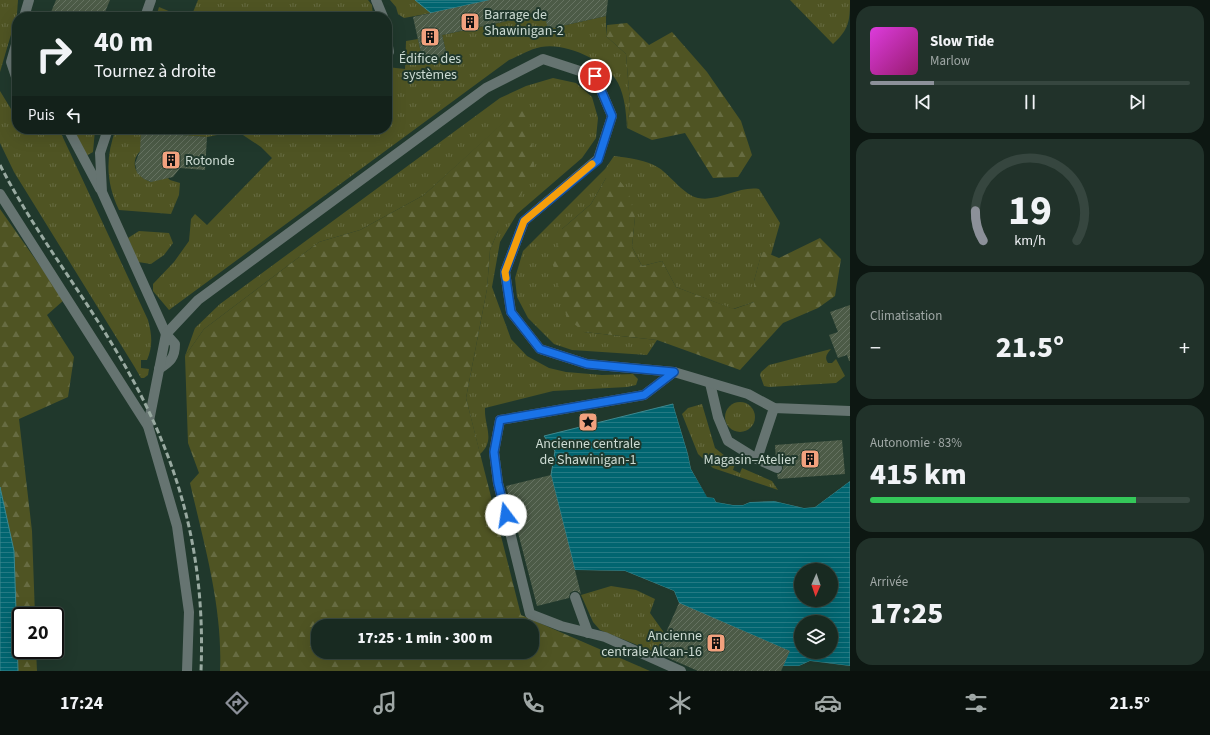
<!DOCTYPE html>
<html lang="fr">
<meta charset="utf-8">
<style>
body{margin:0;font-family:"Source Sans 3",sans-serif;background:#21322a;color:#f1f3f6;height:100vh;display:flex;flex-direction:column;font-size:15px;white-space:nowrap}
*{box-sizing:border-box;margin:0}
p{font-size:13px;color:#9fa7a5}
.icon{flex:none;width:22px;height:22px;fill:none;stroke:currentColor;stroke-width:2;stroke-linecap:round;stroke-linejoin:round}
.map{position:relative;flex:1;overflow:hidden}
.drawer{display:flex;flex-direction:column;gap:6px;padding:6px;background:#0d1712;width:360px}
.drawer>*{flex:none}
.banner{position:absolute;left:12px;top:12px;width:380px;height:122px;border-radius:16px;box-shadow:0 4px 16px #0002,0 0 0 1px #36463f;background:#182a21;color:#f1f3f6;overflow:hidden}
.needle{width:26px;rotate:182deg}
.tools{position:absolute;left:794px;top:563px;display:grid;gap:8px}
.tools a{display:grid;place-items:center;width:44px;height:44px;border-radius:50%;background:#182a21;box-shadow:0 4px 16px #0002,0 0 0 1px #36463f;font-size:20px}
.speed{position:absolute;left:12px;top:607px;display:flex;gap:8px;font-size:20px;font-weight:700;text-align:center}
.speed>*{display:grid;place-content:center;width:52px;height:52px;border-radius:50%;background:#182a21;box-shadow:0 4px 16px #0002,0 0 0 1px #36463f;line-height:1}
.speed .limit{border:2px solid #111;border-radius:6px;background:#fff;color:#111}
.pin{position:absolute;display:grid;place-items:center;width:34px;height:34px;color:#fff;margin:-17px;border:2px solid #fff;border-radius:50%;box-shadow:0 1px 4px #0007}
.me{position:absolute;width:44px;margin:-22px;rotate:346deg;stroke-linejoin:round;filter:drop-shadow(0 0 3px #0008)}
.turn{display:flex;align-items:center;gap:14px;height:84px;padding:0 16px;font-size:18px}
.turn .icon{width:52px;height:52px;stroke-width:2.5}
.turn b{display:block;font-size:28px;line-height:34px}
.then{display:flex;align-items:center;height:38px;padding:0 16px;background:#0003;gap:8px;font-size:15px}
.big{font-size:30px;font-weight:800;line-height:1.1}
.drawer .tile{flex:1;display:flex;flex-direction:column;justify-content:center;gap:6px;min-width:0;padding:0 14px;border-radius:16px;background:#21322a}
.drawer .dial{align-items:center;gap:0}
.dial svg{height:104px;overflow:visible;fill:none;stroke:#36463f;stroke-width:7;stroke-linecap:round;text-anchor:middle}
.dial text{fill:#f1f3f6;stroke:none}
.song{display:flex;align-items:center;gap:12px}
.cover{width:48px;height:48px;border-radius:6px;background:linear-gradient(135deg,hsl(300 70% 55%),hsl(320 70% 35%))}
.played{height:4px;border-radius:2px;background:linear-gradient(90deg,#8c9099 20%,#36463f 20%)}
.keys{display:flex;justify-content:space-around;direction:ltr}
.heat{display:flex;justify-content:space-between;align-items:center;font-size:22px;direction:ltr}
.charge{height:6px;border-radius:3px;background:linear-gradient(90deg,#34c759 83%,#36463f 0)}
.trip{position:absolute;left:311px;top:619px;width:228px;height:40px;border-radius:16px;background:#182a21;box-shadow:0 4px 16px #0002,0 0 0 1px #36463f;font-weight:800;line-height:40px;text-align:center}
.dock{display:flex;height:64px;justify-content:space-around;align-items:center;background:#0a110d;color:#9fa7a5}
.dock .icon{width:28px;height:28px}
.dock .current{color:#8c9099}
.dock b{font-size:18px;color:#f1f3f6}
main{display:flex;flex:1;min-height:0}
.map>svg:first-child{display:block}
.grass{fill:url(#grass-tufts)}
.forest{fill:url(#forest-firs);fill-rule:evenodd}
.water{fill:url(#water-rules);stroke:#3e888e;fill-rule:evenodd}
.pier{fill:#20382c}
.building{fill:url(#building-hatch)}
.lines{fill:none;stroke-linecap:round;stroke-linejoin:round}
.minor{stroke:#667471;stroke-width:10}
.rail{stroke:#99aaa1;stroke-width:3;stroke-dasharray:6 3;stroke-linecap:butt}
.route-casing{stroke:#114b97;stroke-width:10}
.route{stroke:#1a73e8;stroke-width:7}
.slow{stroke:#f59e0b;stroke-width:7}
.labels{text-anchor:middle;stroke-width:4;stroke-linejoin:round;paint-order:stroke}
.poi-label{font-size:14px;fill:#cddbd3;stroke:#20382c;text-anchor:start}
</style>
<main>
<div class="map">
<svg width="850" height="671" viewBox="0 0 850 671">
<defs>
<pattern id="grass-tufts" width="24" height="20" patternUnits="userSpaceOnUse"><rect width="24" height="20" fill="#4f5423"/><path d="M3 7l-1-3M5 7V3M7 7l1-3M15 17l-1-3M17 17v-4M19 17l1-3" fill="none" stroke="#676c42"/></pattern>
<pattern id="forest-firs" width="22" height="20" patternUnits="userSpaceOnUse"><rect width="22" height="20" fill="#4f5423"/><path d="M5 1l3.5 6h-7zM16 11l3.5 6h-7z" fill="#676c42"/></pattern>
<pattern id="water-rules" width="6" height="5" patternUnits="userSpaceOnUse"><rect width="6" height="5" fill="#016570"/><path d="M0 2.5h6" fill="none" stroke="#257a84"/></pattern>
<pattern id="building-hatch" width="6" height="6" patternUnits="userSpaceOnUse"><rect width="6" height="6" fill="#4c5b47"/><path d="M-1 1l2-2M0 6l6-6M5 7l2-2" fill="none" stroke="#657261"/></pattern>
</defs>
<rect width="100%" height="100%" fill="#20382c"/>
<!-- grass -->
<g class="grass">
<polygon points="0,0 18,0 17,14 0,72"/>
<polygon points="198,0 368,0 372,5 373,17 191,17"/>
<polygon points="390,0 415,0 431,13 404,18 398,14 396,7"/>
<path d="M790,0H850C850,21 849,29 833,44Z"/>
<polygon points="159,7 183,17 156,17"/>
<path d="M545,13L548,29L606,16V36L626,54L630,104L627,128C626,112 625,97 618,83C606,60 565,42 541,47C530,49 519,56 509,60L169,310L153,291V284L174,262L189,241L191,219L195,214L207,225L272,158L261,147L237,131L207,137L142,132C142,137 143,145 142,149C140,152 137,154 136,157C131,170 141,178 151,182L164,174L170,180L180,183L179,195L171,214L119,210C106,183 105,157 116,129H387V67L405,69L406,41L418,39L423,62L447,56L442,35Z"/>
<path d="M553,78L576,83L592,97L598,118L596,138L582,158L517,214L500,242L492,287L511,339L527,356L549,368L566,372L602,375L633,374L638,379L636,385L627,387L553,391L485,408C484,426 496,440 480,454L466,398L487,289L490,250L498,231L520,108L424,195L360,230L319,242L204,329L185,356L195,328L220,304L500,98L526,86Z"/>
<path d="M0,91L11,109L17,105V129H36L45,134L49,129H59L148,320C152,335 153,346 147,360H141V368L149,369L148,375L144,378H141L134,366L14,172L0,143Z"/>
<polygon points="76,129 95,130 93,152 86,156 76,134"/>
<path d="M614,156C629,158 647,160 659,168C671,176 684,195 698,198C719,202 738,186 759,189L780,223L771,255L762,252L754,281V302L733,309L676,287L662,261L642,266L632,247L635,217L606,178L591,204L562,229L584,332L657,340L647,355L572,350L554,344L528,318L517,297L515,278L523,251L605,169Z"/>
<polygon points="139,231 169,233 173,243 164,255 151,264 138,262 128,238"/>
<path d="M831,349C827,354 824,357 828,363H832L836,359L845,376L836,383L769,387L764,386L760,375L761,372L769,365Z"/>
<circle cx="740" cy="417" r="15"/>
<polygon points="702,404 715,448 735,464 733,470 740,473 742,468 772,481 778,490 713,468 698,454 682,414 688,408"/>
<polygon points="611,586 636,590 655,599 650,613 665,634 657,653 600,630 593,622 581,595"/>
</g>
<!-- forest -->
<g class="forest">
<polygon points="627,23 649,45 672,32 707,72 741,121 752,155 738,177 713,178 685,133 652,140 627,128 630,104 626,54 606,36 607,25"/>
<path d="M520,107L528,112L535,172L498,231L490,250L487,289L466,398L521,615L650,671H220C223,608 204,544 190,483L199,473L188,443L185,356L204,329L319,242L360,230L424,195ZM318,626H532V652H318Z"/>
<polygon points="606,178 619,180 628,191 635,217 632,247 642,266 662,261 676,287 734,309 754,302 754,281 762,251 779,258 820,238 841,259 835,296 818,308 783,323 740,370 657,340 584,332 567,318 553,265 562,229 591,204"/>
<polygon points="0,209 64,300 47,315 74,357 68,397 19,419 32,531 35,616 21,616 21,650 36,650 37,671 18,671 14,551 0,487"/>
</g>
<!-- water -->
<g class="water">
<polygon points="415,0 490,0 431,13"/>
<path d="M673,404L688,454L691,469L707,496L714,498L716,502L733,505H743L750,502L774,501L804,508L815,507L850,481V666L810,661L799,666H783L789,651L679,603L674,591L625,571L575,570L551,475L555,451L544,436ZM801,570H831V600H801ZM801,622H831V652H801Z"/>
<polygon points="0,487 14,551 18,671 0,671"/>
</g>
<!-- pier -->
<g class="pier">
<polygon points="673,404 676,408 690,453 693,468 705,490 709,495 715,496 717,500 733,503 742,503 749,500 774,499 791,504 814,505 850,480 850,481 815,507 804,508 774,501 750,502 743,505 733,505 716,502 714,498 707,497 691,469 688,454"/>
<polygon points="575,570 625,571 674,591 679,603 678,604 672,593 625,573 575,572"/>
<polygon points="810,661 850,666 850,668 810,663 799,668 783,667 783,666 799,666"/>
</g>
<!-- building -->
<g class="building">
<polygon points="56,0 110,0 103,17 49,17"/>
<polygon points="490,0 608,0 606,16 548,29 544,13 442,35 447,56 423,62 413,17"/>
<polygon points="141,132 207,137 205,170 180,168 173,177 151,182 144,179 137,173 135,163 140,151"/>
<polygon points="850,305 850,361 849,361 847,355 838,358 829,335 838,332 830,312"/>
<polygon points="842,440 845,474 778,479 777,474 781,473 783,468 782,464 776,460 775,445"/>
<polygon points="551,475 581,594 577,591 573,591 570,593 569,598 537,606 506,486"/>
<polygon points="679,603 790,651 781,671 698,671 657,653"/>
</g>
<g class="lines">
<!-- minor -->
<g class="minor">
<polyline points="376,0 383,17"/>
<polyline points="24,17 29,0"/>
<polyline points="145,17 151,0"/>
<polyline points="17,41 11,62 17,80"/>
<polyline points="387,41 389,52"/>
<polyline points="68,129 100,189"/>
<path d="M108,129L100,153L102,192L166,334L175,344C175,358 170,362 159,369"/>
<polyline points="0,194 148,426 177,526 189,612 187,671"/>
<polyline points="674,372 644,395 500,420 494,452 498,483 530,614 561,626 605,637 681,671"/>
<polyline points="710,383 718,417 728,441 757,459 774,408"/>
<polyline points="148,426 166,334 198,300 486,88 543,59 595,76 612,116 598,159 524,221 505,272 511,312 540,349 587,364 674,372 748,394 774,408 850,411"/>
<polyline points="757,459 777,468"/>
<polyline points="575,597 588,633"/>
</g>
<!-- rail -->
<path class="rail" d="M0,165C33,229 75,283 112,344C176,448 206,548 201,671"/>
</g>
<g class="lines">
<!-- route casing -->
<g class="route-casing">
<polyline id="route" points="506,515 498,483 494,452 500,420 644,395 674,372 587,364 540,349 511,312 505,272 524,221 598,160 612,116 595,76"/>
</g>
<!-- route -->
<use href="#route" class="route"/>
<!-- slow -->
<polyline class="slow" points="506,278 505,272 524,221 592,164"/>
</g>
<!-- icons -->
<defs>
<g id="building-square" transform="scale(1)"><rect x="-9" y="-9" width="18" height="18" rx="4" fill="#f2a17e" stroke="#20382c"/><path d="M-4-6H4V6H1V3H-1V6H-4ZM-2.5-4.3h1.7v1.8h-1.7ZM.8-4.3h1.7v1.8H.8ZM-2.5-1h1.7V.8h-1.7ZM.8-1h1.7V.8H.8Z" fill="#111"/></g>
<g id="sight-square" transform="scale(1)"><rect x="-9" y="-9" width="18" height="18" rx="4" fill="#f2a17e" stroke="#20382c"/><path d="M0-6L1.8-2.2L6-1.7L2.9 1.2L3.7 5.4L0 3.3L-3.7 5.4L-2.9 1.2L-6-1.7L-1.8-2.2Z" fill="#111"/></g>
</defs>
<g fill-rule="evenodd">
<use href="#building-square" x="470" y="22"/>
<use href="#building-square" x="430" y="37"/>
<use href="#building-square" x="171" y="160"/>
<use href="#sight-square" x="588" y="422"/>
<use href="#building-square" x="810" y="459"/>
<use href="#building-square" x="716" y="643"/>
</g>
<g class="labels">
<!-- poi labels -->
<g class="poi-label">
<text x="484" y="19">Barrage de<tspan x="484" dy="16">Shawinigan-2</tspan></text>
<text x="430" y="63" text-anchor="middle">Édifice des<tspan x="430" dy="16">systèmes</tspan></text>
<text x="185" y="165">Rotonde</text>
<text x="588" y="448" text-anchor="middle">Ancienne centrale<tspan x="588" dy="16">de Shawinigan-1</tspan></text>
<text x="796" y="464" text-anchor="end">Magasin–Atelier</text>
<text x="702" y="640" text-anchor="end">Ancienne<tspan x="702" dy="16">centrale Alcan-16</tspan></text>
</g>
</g>
</svg>
<div class="tools">
<a><svg class="needle" viewBox="-14 -14 28 28"><path d="M0-13l5 13h-10z" fill="#e53935"/><path d="M0 13l5-13h-10z" fill="#9fa7a5"/></svg></a>
<a><svg class="icon" aria-label="layers" viewBox="0 0 24 24"><path d="M12 4l9 5-9 5-9-5zM3 14l9 5 9-5"/></svg></a>
</div>
<div class="speed"><div class="limit">20</div></div>
<div class="pin" style="left:595px;top:76px;background:#d93025"><svg class="icon" aria-label="arrive" viewBox="0 0 24 24"><path d="M6 21V4h12l-3 4 3 4H6"/></svg></div>
<svg class="me" style="left:506px;top:515px" viewBox="-20 -20 40 40"><circle r="19" fill="#fff"/><path d="M0-13L10 11 0 6-10 11z" fill="#1a73e8"/></svg>
<div class="trip">17:25 · 1 min · 300 m</div>
<div class="banner">
<div class="turn"><svg class="icon" aria-label="right" viewBox="0 0 24 24"><path d="M7 20v-9h11M14 6l5 5-5 5"/></svg><div><b>40 m</b>Tournez à droite</div></div>
<div class="then">Puis<svg class="icon" aria-label="left" viewBox="0 0 24 24"><path d="M17 20v-9H6M10 6l-5 5 5 5"/></svg></div>
</div>
</div>
<section class="drawer">
<div class="tile">
<div class="song"><i class="cover"></i><div><b>Slow Tide</b><p>Marlow</p></div></div>
<div class="played"></div>
<div class="keys"><svg class="icon" aria-label="previous" viewBox="0 0 24 24"><path d="M18 5L8 12l10 7zM5 5v14"/></svg><svg class="icon" aria-label="pause" viewBox="0 0 24 24"><path d="M8 5v14M16 5v14"/></svg><svg class="icon" aria-label="next" viewBox="0 0 24 24"><path d="M6 5l10 7-10 7zM19 5v14"/></svg></div>
</div>
<div class="tile dial"><svg viewBox="0 0 100 80">
<path d="M14 69A42 42 0 1 1 86 69"/>
<path d="M14 69A42 42 0 0 1 8 46" stroke="#8c9099"/>
<text x="50" y="56" font-size="32" font-weight="700">19</text>
<text x="50" y="72" font-size="11">km/h</text>
</svg></div>
<div class="tile"><p>Climatisation</p>
<div class="heat"><a>−</a><b class="big">21.5°</b><a>+</a></div>
</div>
<div class="tile"><p>Autonomie · 83%</p><b class="big">415 km</b><div class="charge"></div></div>
<div class="tile"><p>Arrivée</p><b class="big">17:25</b></div>
</section>
</main>
<nav class="dock">
<b>17:24</b>
<svg class="icon current" aria-label="directions" viewBox="0 0 24 24"><path d="M12 3l9 9-9 9-9-9zM9 14v-3h6M13 9l2 2-2 2"/></svg>
<svg class="icon" aria-label="music" viewBox="0 0 24 24"><path d="M9 18V5l10-2v13"/><circle cx="6" cy="18" r="3"/><circle cx="16" cy="16" r="3"/></svg>
<svg class="icon" aria-label="phone" viewBox="0 0 24 24"><path d="M5 4h4l2 5-3 2q2 4 5 5l2-3 5 2v4C11 20 4 13 5 4z"/></svg>
<svg class="icon" aria-label="climate" viewBox="0 0 24 24"><path d="M12 3v18M4 7l16 10M4 17L20 7"/></svg>
<svg class="icon" aria-label="car" viewBox="0 0 24 24"><path d="M5 17H2v-5l4-1 3-4h7l3 4 3 1v5h-3M9 17h6M6 11h13"/><circle cx="7" cy="17" r="2"/><circle cx="17" cy="17" r="2"/></svg>
<svg class="icon" aria-label="filters" viewBox="0 0 24 24"><path d="M4 7h16M4 17h16"/><circle cx="9" cy="7" r="2"/><circle cx="15" cy="17" r="2"/></svg>
<b>21.5°</b>
</nav>
